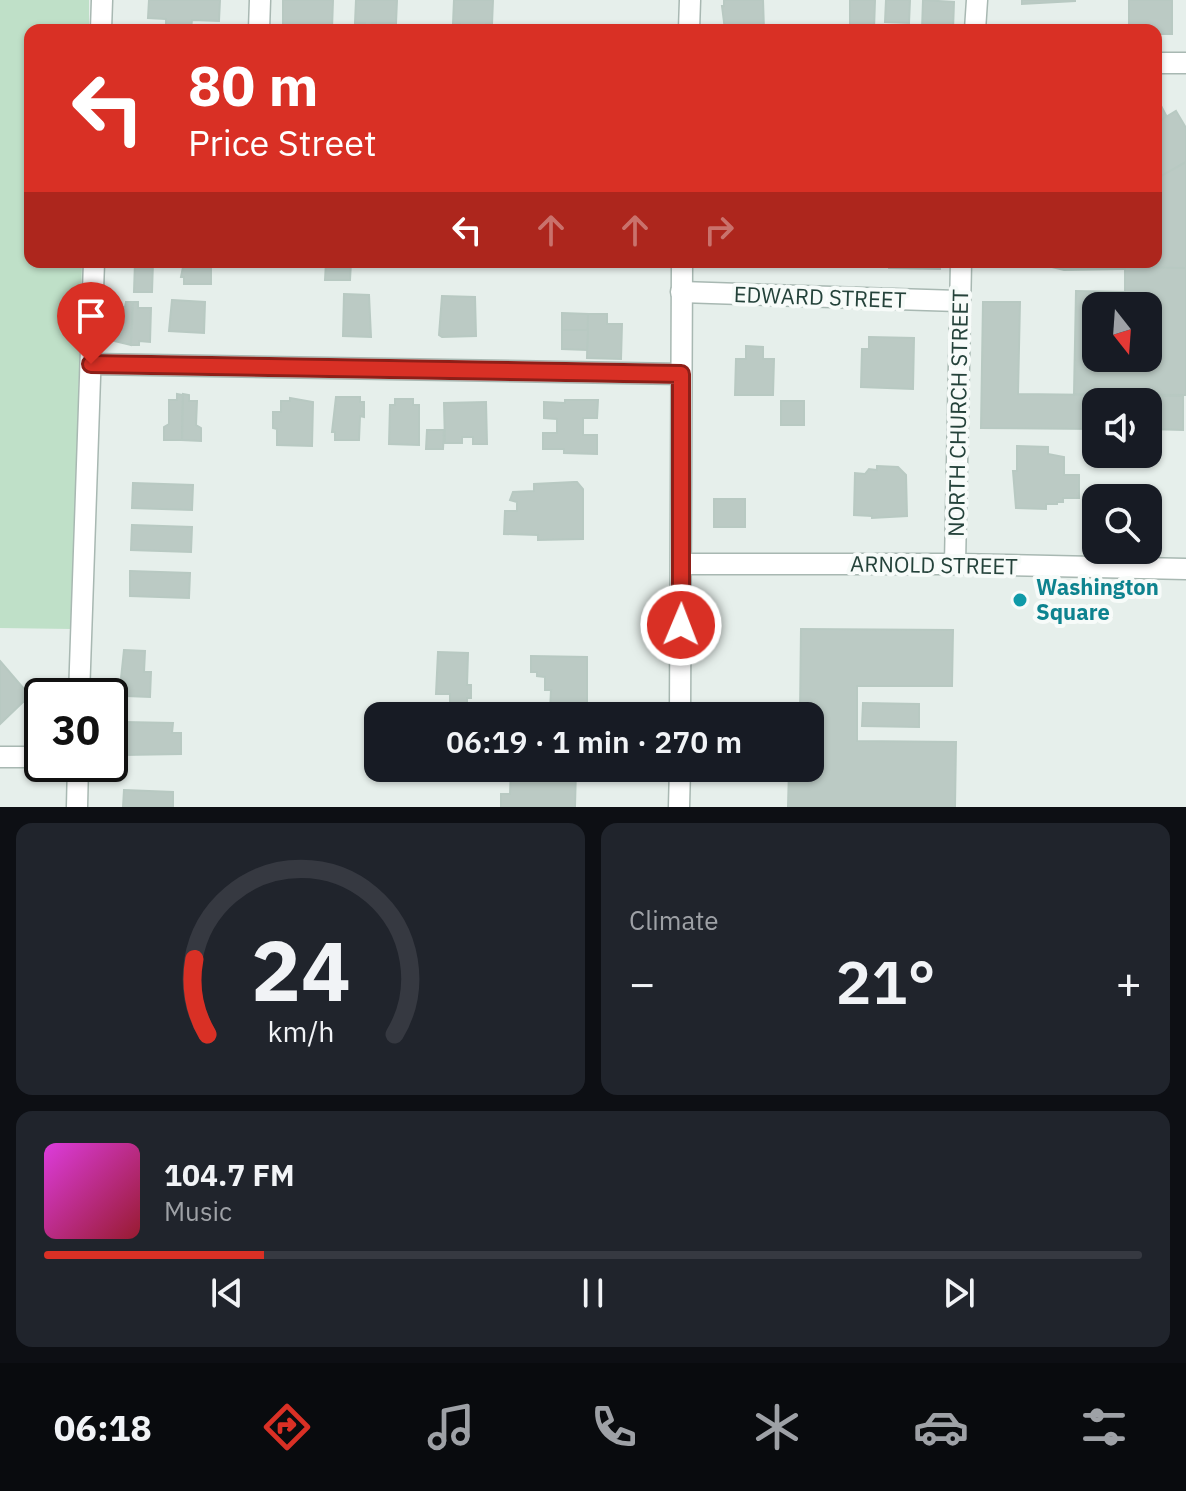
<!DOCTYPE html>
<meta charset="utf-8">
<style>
body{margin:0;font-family:"IBM Plex Sans",sans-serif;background:#20242c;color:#f1f3f6;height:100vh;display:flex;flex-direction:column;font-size:30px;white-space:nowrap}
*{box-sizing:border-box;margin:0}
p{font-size:26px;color:#9ea1a6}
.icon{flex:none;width:44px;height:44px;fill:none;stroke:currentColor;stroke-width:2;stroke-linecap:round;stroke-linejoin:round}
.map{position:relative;height:807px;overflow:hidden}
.drawer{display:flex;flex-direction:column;gap:16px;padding:16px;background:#0d0f14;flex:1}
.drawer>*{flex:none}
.banner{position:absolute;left:24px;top:24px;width:1138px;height:244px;border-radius:16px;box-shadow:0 2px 6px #0004;background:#d93025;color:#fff;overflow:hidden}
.needle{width:52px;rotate:163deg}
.fabs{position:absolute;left:1082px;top:292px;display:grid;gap:16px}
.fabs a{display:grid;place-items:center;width:80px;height:80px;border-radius:16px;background:#171b24;box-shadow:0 2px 6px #0004;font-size:40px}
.speed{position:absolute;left:24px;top:678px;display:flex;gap:16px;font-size:40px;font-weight:700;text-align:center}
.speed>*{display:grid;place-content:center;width:104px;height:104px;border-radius:50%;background:#171b24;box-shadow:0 2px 6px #0004;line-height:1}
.speed .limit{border:4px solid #111;border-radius:12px;background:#fff;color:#111}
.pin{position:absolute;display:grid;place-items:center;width:68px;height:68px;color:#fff;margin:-82px -34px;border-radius:50% 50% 50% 0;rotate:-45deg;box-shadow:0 0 8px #0007}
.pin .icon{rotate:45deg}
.me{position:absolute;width:88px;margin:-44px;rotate:1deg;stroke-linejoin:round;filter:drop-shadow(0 0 6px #0008)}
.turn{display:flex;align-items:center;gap:28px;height:168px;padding:0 32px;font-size:36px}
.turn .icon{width:104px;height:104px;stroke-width:2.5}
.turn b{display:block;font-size:56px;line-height:68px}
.lanes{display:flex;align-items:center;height:76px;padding:0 32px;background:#0003;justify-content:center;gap:40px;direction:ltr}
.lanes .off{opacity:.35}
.big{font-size:60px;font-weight:600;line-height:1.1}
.drawer .card{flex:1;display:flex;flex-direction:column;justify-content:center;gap:12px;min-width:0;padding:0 28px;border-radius:16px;background:#20242c}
.drawer .dial{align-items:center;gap:0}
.dial svg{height:208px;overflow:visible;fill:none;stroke:#363941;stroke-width:7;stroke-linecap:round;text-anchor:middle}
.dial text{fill:#f1f3f6;stroke:none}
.song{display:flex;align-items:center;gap:24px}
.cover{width:96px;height:96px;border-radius:12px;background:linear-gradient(135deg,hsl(300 70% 55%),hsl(350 70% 35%))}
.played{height:8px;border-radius:4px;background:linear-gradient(90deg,#d93025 20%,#363941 20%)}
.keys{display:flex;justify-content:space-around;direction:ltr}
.heat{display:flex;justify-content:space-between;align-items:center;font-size:44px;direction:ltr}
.drawer .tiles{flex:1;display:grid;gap:16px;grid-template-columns:1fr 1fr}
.card:last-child{grid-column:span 2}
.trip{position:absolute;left:364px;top:702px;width:460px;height:80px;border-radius:16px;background:#171b24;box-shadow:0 2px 6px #0004;font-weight:600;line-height:80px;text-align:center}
.dock{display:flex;height:128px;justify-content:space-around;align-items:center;background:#090b0e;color:#9ea1a6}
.dock .icon{width:56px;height:56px}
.dock .selected{color:#d93025}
.dock b{font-size:36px;color:#f1f3f6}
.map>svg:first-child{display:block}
.green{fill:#bfe0c8}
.building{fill:#bbcac4;stroke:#b8c9c2;stroke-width:2;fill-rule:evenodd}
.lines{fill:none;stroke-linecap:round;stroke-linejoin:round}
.minor-casing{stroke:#a8b8b2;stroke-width:23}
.minor{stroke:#fff;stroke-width:20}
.route-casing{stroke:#8d1f18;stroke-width:20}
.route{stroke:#d93025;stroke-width:14}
.culture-dot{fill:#0f9aa8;stroke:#f7fbf9;stroke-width:3}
.labels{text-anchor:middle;stroke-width:8;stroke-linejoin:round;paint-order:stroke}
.street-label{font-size:22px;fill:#24423a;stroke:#f7fbf9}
.culture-label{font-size:22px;font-weight:bold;fill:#0d838f;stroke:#f7fbf9;text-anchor:start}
</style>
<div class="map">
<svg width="1186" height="807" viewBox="0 0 1186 807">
<rect width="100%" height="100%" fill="#e6efeb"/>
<!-- green -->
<polygon class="green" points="0,0 89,0 89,30 30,30 30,262 82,262 72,629 0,628"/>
<!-- building -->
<g class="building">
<polygon points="149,0 220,0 219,21 192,20 191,29 166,28 166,19 148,18"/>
<polygon points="283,0 333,0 332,29 283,28"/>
<polygon points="356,0 397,0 396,23 372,23 371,26 365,26 365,23 355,23"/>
<polygon points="454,0 493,0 492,24 486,24 486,30 460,30 460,24 453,24"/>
<polygon points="724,0 763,0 764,30 725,30 722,6 724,6"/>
<polygon points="850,0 875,0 874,30 850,30"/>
<polygon points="886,0 910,0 909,23 885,22"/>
<polygon points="923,0 954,2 953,30 922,30"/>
<polygon points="1022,0 1075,0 1075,1 1022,4"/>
<polygon points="1129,0 1172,0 1172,34 1156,34 1156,30 1129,30"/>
<polygon points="1156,102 1159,102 1167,117 1156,123"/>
<polygon points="1176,111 1186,128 1186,162 1156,179 1156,123"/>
<polygon points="1186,162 1186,268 1064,270 1032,262 1156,262 1156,179"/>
<polygon points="135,262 153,262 152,292 134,292"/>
<polygon points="184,262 211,262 211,284 184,284 184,277 181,277"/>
<polygon points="326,262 351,262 350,280 325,280"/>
<polygon points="889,262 940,262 940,269 889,268"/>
<path d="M1125,267L1186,268V395L1074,394L1076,291L1125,292ZM1096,306H1148V358H1096Z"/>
<polygon points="344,294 369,295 371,337 343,336"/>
<polygon points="442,296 475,297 476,336 442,337 439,335"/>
<polygon points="172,300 205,302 204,333 169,331"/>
<polygon points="126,302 133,302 131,345 110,340 111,307 125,307"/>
<polygon points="133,302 138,302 138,308 151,308 150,342 139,341 139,345 131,345"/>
<polygon points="983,302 1020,302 1018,394 1183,396 1183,430 1148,429 1148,402 1096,402 1096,429 981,428"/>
<polygon points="562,313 588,314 588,330 562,330"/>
<polygon points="588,314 607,314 607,324 622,324 621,359 587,358"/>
<polygon points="562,330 588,330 587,350 562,349"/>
<polygon points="869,337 914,338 913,389 861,387 862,349 869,349"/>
<polygon points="746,346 763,347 763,359 774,359 773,395 735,395 736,359 746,359"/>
<polygon points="177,394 183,395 182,440 164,440 164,427 169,424 169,400 177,400"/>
<polygon points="183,394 189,395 189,401 197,401 196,425 201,428 201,441 182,440"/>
<polygon points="336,397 360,397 360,402 364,402 364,417 360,416 359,440 335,440 335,432 332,432"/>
<polygon points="290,398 313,402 312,446 277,445 277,429 273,428 273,412 281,412 281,401 290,401"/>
<polygon points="395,399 413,399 413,405 419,405 419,445 389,444 390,405 395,405"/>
<polygon points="565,400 598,400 597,418 583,418 583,435 597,435 597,454 564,453 564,449 543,449 543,433 557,433 557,419 544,418 544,402 565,403"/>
<rect x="781" y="401" width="23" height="24"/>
<polygon points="486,402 487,444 473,444 473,437 462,437 462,443 445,443 444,403"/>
<polygon points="427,430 444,430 443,449 426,449"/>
<polygon points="1017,446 1048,447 1048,454 1064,457 1064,475 1079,475 1079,498 1063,498 1063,502 1057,502 1057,504 1046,504 1046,509 1016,508 1013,471 1017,471"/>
<polygon points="877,466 898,467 906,475 907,516 872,518 872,516 854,515 855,473 865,474 869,469 877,470"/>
<polygon points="574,482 577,482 583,489 583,539 538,540 538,535 504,534 505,511 517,511 517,502 510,500 513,492 534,491 534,484"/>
<polygon points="133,483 193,485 192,510 132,508"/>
<rect x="714" y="499" width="31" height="28"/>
<polygon points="132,525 192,527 191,552 131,550"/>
<polygon points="130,571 190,573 189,598 130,596"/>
<polygon points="801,629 953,630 952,686 857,686 857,741 956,742 955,807 788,807 789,768 810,768 810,716 800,716"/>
<polygon points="124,650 145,651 144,672 151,672 150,697 127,696 127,688 120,688"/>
<polygon points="438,652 468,653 467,685 471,685 471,698 467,698 467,713 450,713 450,694 436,694"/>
<polygon points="531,656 587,657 587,706 571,706 570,711 550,711 551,690 545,690 545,677 537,676 537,672 531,672"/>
<polygon points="0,661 24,689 33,689 33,702 23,702 0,724"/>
<polygon points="863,703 919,704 919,727 862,726"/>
<polygon points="124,722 173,723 172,733 181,733 181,754 124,755"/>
<polygon points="511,768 576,768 575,807 501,807 501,794 510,794"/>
<polygon points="124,790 173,792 173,807 123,807"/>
</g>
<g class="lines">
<!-- minor casing -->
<g class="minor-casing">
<g id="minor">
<polyline points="101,30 102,0"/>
<polyline points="259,30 260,0"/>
<polyline points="689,30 690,0"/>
<polyline points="975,30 977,0"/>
<polyline points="1156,63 1186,63"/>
<polyline points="681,292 958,301"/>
<polyline points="91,364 681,374"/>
<polyline points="682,564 955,564 1186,569"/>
<polyline points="955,564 961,262"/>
<polyline points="79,696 94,262"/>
<polyline points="680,716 682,262"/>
<polyline points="0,757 42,757"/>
<polyline points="77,807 78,764"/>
<polyline points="679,807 680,768"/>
</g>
</g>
<!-- minor -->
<use href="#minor" class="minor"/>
</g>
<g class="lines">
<!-- route casing -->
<g class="route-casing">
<polyline id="route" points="91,364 681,374 681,625"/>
</g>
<!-- route -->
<use href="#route" class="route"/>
</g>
<!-- markers -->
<circle class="culture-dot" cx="1020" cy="600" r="8"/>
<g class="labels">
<!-- street labels -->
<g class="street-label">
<text transform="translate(820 297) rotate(2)" y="8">EDWARD STREET</text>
<text transform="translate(958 413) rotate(-89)" y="8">NORTH CHURCH STREET</text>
<text transform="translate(934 565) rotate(1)" y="8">ARNOLD STREET</text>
</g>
<!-- culture labels -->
<g class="culture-label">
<text x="1036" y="595">Washington<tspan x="1036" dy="25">Square</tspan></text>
</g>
</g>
</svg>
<div class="fabs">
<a><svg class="needle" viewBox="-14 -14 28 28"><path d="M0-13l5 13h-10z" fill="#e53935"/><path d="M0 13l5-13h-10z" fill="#9ea1a6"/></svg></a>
<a><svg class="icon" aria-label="sound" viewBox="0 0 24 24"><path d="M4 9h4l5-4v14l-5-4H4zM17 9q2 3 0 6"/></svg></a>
<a><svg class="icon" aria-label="search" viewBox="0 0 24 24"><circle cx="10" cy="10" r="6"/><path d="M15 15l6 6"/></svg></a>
</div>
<div class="speed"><div class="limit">30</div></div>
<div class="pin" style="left:91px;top:364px;background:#d93025"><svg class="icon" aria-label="arrive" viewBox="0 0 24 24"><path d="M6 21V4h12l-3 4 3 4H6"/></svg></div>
<svg class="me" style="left:681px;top:625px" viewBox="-20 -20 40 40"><circle r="17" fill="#d93025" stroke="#fff" stroke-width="3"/><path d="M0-11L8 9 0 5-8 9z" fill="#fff"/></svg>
<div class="trip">06:19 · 1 min · 270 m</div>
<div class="banner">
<div class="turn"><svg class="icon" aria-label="left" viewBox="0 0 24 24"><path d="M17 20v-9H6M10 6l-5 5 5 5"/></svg><div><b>80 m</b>Price Street</div></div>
<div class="lanes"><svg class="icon" aria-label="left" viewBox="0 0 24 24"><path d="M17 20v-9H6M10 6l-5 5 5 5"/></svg><svg class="icon off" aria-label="ahead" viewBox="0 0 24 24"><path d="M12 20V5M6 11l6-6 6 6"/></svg><svg class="icon off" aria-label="ahead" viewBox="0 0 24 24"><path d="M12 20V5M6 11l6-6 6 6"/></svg><svg class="icon off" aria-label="right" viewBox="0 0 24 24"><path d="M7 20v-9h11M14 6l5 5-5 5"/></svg></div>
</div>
</div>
<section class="drawer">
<div class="tiles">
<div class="card dial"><svg viewBox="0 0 100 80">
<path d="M14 69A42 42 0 1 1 86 69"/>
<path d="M14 69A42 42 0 0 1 9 40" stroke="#d93025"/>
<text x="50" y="56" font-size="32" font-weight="700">24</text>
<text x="50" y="72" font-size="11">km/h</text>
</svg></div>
<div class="card"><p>Climate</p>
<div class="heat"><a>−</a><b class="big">21°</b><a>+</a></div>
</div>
<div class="card">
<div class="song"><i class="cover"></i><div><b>104.7 FM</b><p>Music</p></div></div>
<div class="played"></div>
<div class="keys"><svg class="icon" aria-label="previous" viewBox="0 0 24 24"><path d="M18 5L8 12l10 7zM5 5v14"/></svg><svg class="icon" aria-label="pause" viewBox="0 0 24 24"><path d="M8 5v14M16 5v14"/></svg><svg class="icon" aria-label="next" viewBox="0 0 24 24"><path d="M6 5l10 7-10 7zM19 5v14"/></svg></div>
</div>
</div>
</section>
<nav class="dock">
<b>06:18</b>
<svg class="icon selected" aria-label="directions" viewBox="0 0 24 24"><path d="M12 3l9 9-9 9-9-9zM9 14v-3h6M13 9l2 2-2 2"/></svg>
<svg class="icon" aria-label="music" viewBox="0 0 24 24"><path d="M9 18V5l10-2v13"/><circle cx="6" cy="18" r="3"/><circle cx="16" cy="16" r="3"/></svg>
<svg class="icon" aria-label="phone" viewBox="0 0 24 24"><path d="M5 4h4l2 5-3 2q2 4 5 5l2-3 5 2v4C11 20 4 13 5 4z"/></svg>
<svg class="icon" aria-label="climate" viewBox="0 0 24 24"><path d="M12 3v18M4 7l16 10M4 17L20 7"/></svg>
<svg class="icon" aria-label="car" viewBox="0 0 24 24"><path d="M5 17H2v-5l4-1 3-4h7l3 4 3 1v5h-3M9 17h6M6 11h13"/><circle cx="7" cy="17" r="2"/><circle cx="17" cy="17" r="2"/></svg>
<svg class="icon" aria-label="filters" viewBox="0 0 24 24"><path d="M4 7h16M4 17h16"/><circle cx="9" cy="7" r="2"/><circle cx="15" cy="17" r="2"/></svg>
</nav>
